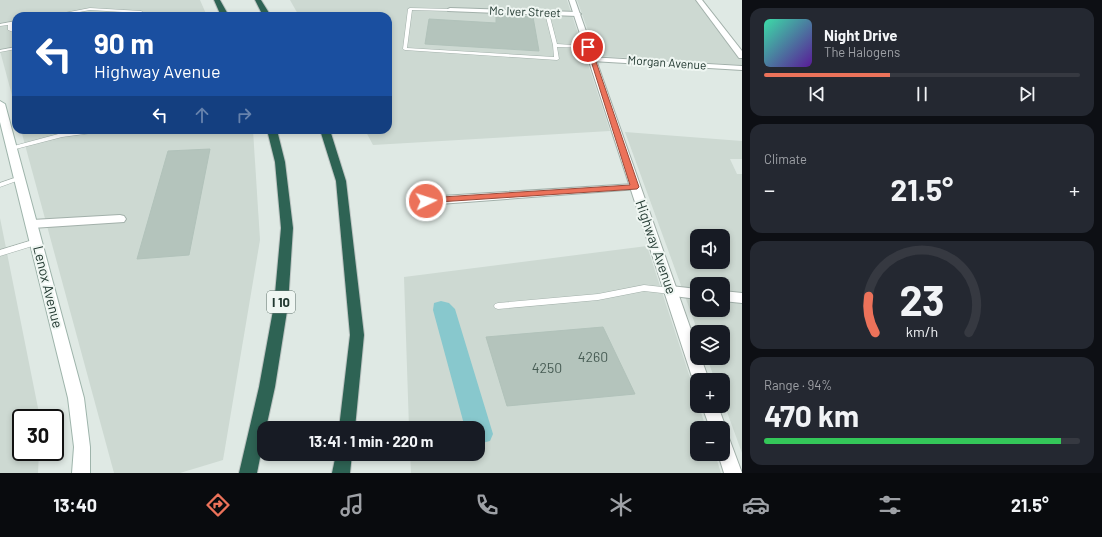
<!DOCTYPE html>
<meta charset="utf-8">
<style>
body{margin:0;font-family:Barlow,sans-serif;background:#242831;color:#f1f3f6;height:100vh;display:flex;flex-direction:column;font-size:15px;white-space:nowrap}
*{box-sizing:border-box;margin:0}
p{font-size:13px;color:#9ea1a6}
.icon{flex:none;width:22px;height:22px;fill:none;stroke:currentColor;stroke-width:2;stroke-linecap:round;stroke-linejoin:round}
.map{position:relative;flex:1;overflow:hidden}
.side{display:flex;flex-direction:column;gap:8px;padding:8px;background:#0d0f14;width:360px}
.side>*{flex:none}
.top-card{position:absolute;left:12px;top:12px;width:380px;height:122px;border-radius:12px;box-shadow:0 2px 6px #0003;background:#1a4fa0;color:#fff;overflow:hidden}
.tools{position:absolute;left:690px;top:229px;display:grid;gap:8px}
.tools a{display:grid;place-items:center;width:40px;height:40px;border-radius:8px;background:#171b24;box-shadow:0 2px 6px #0003;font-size:20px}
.speed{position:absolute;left:12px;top:409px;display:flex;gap:8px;font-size:20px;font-weight:700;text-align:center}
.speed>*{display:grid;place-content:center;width:52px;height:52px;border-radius:50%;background:#171b24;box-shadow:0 2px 6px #0003;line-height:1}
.speed .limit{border:2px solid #111;border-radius:6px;background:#fff;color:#111}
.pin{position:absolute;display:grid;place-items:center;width:34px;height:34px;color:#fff;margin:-17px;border:2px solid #fff;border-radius:50%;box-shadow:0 1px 4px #0007}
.me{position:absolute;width:44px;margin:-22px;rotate:86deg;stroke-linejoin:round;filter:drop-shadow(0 0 3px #0008)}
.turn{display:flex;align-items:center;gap:14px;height:84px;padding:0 16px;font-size:18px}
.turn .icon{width:52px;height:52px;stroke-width:2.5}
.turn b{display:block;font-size:28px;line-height:34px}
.lanes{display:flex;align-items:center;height:38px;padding:0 16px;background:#0003;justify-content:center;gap:20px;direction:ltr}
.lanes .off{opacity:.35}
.big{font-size:30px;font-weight:700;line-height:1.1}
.side .tile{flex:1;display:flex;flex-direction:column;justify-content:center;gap:6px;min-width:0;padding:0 14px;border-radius:12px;background:#242831}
.side .dial{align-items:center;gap:0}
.dial svg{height:104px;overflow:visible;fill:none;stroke:#363941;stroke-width:7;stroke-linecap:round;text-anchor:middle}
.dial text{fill:#f1f3f6;stroke:none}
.song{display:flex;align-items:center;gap:12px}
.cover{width:48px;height:48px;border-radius:6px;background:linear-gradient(135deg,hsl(160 70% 55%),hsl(270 70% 35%))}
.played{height:4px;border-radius:2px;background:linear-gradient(90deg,#ec725a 40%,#363941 40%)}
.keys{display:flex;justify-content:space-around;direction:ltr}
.heat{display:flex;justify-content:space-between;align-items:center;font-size:22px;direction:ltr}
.charge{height:6px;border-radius:3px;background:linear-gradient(90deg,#34c759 94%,#363941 0)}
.trip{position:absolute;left:257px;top:421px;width:228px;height:40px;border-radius:12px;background:#171b24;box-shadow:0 2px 6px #0003;font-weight:700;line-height:40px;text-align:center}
.dock{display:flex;height:64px;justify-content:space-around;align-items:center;background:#090b0e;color:#9ea1a6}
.dock .icon{width:28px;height:28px}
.dock .active{color:#ec725a}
.dock b{font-size:18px;color:#f1f3f6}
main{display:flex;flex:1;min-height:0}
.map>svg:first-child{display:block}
.built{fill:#cdd9d2;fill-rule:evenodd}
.water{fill:#88c8cd}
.building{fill:#b4c4bc;stroke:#b1c2ba}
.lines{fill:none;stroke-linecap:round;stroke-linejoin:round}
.service-casing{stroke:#a2b0aa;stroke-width:1}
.minor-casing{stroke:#a2b0aa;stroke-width:2}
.tertiary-casing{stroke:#a2b0aa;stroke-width:2}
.secondary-casing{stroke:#9eb4ab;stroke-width:2}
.motorway-casing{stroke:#bcc3c1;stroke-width:2}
.service{fill:#fff;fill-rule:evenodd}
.minor{fill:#fff;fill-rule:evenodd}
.tertiary{fill:#fff;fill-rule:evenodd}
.secondary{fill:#fff;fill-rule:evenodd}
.motorway{fill:#2e6354;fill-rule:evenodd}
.route{fill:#ec725a;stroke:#994a3a}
.labels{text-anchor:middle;stroke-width:4;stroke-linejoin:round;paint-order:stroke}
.far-street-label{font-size:12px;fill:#213830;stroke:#eff6f2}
.shield{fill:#eff6f2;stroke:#5f716a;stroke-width:1}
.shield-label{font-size:13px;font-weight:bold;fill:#213830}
.street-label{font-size:14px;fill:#213830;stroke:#eff6f2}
.near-number-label{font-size:14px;fill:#465b53}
</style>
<main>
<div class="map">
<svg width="742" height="473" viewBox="0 0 742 473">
<rect width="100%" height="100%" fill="#dfe9e4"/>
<!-- built -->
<g class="built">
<polygon points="0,0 200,0 207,16 16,16 16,110 0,51"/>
<polygon points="290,0 567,0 610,131 373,145 365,130 388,130 388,16 299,16"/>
<polygon points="577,0 703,0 742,50 742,65 597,56"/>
<polygon points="21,130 253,130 260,240 223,460 180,473 114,473"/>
<path d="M625,132L742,141V159H730L737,174H742V453L723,401V380H715L707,358H723V332H698ZM697,236H723V262H697ZM697,284H723V310H697Z"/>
<polygon points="0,218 39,413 39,418 21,418 21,452 39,452 38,473 0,473"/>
<polygon points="647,246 697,399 697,406 699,406 706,428 697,428 697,454 715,454 721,473 411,473 410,454 478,454 478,428 409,428 404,277"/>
</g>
<!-- water -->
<polygon class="water" points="441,301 449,303 455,309 493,434 490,441 478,444 478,428 465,428 433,310 434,303"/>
<!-- building -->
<g class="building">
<polygon points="496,15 533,17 539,51 425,44 429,19 496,23"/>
<polygon points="210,149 189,255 137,259 168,151"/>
<polygon points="603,327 635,394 507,406 486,337"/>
</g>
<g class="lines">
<!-- service casing -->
<g class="service-casing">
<g id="service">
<polygon points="90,8 141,11 143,12 144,16 140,16 139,13 90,10 58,16 49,16"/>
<polygon points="410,8 450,9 452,10 450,11 412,10 407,48 554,57 553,45 545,13 547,12 549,13 557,44 588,46 590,47 588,48 557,47 559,59 557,60 405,50 403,49 408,9"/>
<polygon points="16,21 16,23 12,24 12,28 16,30 16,33 8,30 8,25 0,26 0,24"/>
<polygon points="16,47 16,49 0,52 0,50"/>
<polygon points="86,130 102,130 99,132 62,137 12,150 9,148 10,147 62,133"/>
<polygon points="20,176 22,177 23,178 22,179 0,187 0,183"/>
<polygon points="36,239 40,242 39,244 0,256 0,250"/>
<polygon points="644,285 671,288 674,289 675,291 674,293 671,294 644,291 598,300 498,309 495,308 494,306 495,304 498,303 598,294"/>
</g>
</g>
<!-- minor casing -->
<g class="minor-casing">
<g id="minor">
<polygon points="696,0 702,0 742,51 742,58 739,58"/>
<polygon points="450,8 577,12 581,14 577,16 448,11 448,9"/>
<polygon points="589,57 742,66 742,70 592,61 589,61"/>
<polygon points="634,184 638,185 639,187 638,189 426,205 422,204 420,201 422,198 426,197"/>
<polygon points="120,215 124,216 126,219 124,222 32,228 28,227 26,224 28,221 32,220"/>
<polygon points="671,286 697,289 697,299 666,295 664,291 666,287"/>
<polygon points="723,291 742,293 742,303 723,301"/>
</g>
</g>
<!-- tertiary casing -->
<g class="tertiary-casing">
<g id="tertiary">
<polygon points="569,0 575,0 697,347 697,358 701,358 709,380 697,380 697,385 693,380"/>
<polygon points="702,406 718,406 726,428 724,434 723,428 710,428"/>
<polygon points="723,436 729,438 742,473 724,473 718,454 723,454"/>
</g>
</g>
<!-- secondary casing -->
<g class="secondary-casing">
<polygon id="secondary" points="0,101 5,104 84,398 90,447 90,473 72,473 74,447 68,398 0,122"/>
</g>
<!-- motorway casing -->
<g class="motorway-casing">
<g id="motorway">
<polygon points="214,0 220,0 229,16 221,16"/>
<polygon points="255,0 261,0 271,16 263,16"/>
<polygon points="267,130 277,130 285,162 293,228 288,305 275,387 266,428 264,428 264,438 257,473 239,473 259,387 274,305 281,228 275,162"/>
<polygon points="320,130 330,130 346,181 364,335 355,428 339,428 350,335 336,181"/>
<polygon points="336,454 352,454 350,473 332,473"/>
</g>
</g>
<!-- service -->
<use href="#service" class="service"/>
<!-- minor -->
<use href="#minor" class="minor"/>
<!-- tertiary -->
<use href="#tertiary" class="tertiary"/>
<!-- secondary -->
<use href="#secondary" class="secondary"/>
<!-- motorway -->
<use href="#motorway" class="motorway"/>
</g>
<!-- route -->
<polygon class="route" points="586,45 591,47 639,187 637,189 423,203 422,201 426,198 630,185"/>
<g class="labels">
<!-- far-street labels -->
<g class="far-street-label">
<text transform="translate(525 12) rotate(2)" y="4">Mc Iver Street</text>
<text transform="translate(667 63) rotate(4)" y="4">Morgan Avenue</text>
</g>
<!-- shield labels -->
<rect class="shield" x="267" y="291" width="28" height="22" rx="3"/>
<g class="shield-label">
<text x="281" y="307">I 10</text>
</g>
<!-- street labels -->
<g class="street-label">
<text transform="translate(656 247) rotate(71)" y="5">Highway Avenue</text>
<text transform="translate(48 287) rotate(76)" y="5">Lenox Avenue</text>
</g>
<!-- near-number labels -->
<g class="near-number-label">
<text x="593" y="362">4260</text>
<text x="547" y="373">4250</text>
</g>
</g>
</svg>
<div class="tools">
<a><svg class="icon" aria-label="sound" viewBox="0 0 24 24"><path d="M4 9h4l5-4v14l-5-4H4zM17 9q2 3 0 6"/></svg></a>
<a><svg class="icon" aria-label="search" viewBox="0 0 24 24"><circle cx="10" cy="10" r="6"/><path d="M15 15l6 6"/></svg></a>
<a><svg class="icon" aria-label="layers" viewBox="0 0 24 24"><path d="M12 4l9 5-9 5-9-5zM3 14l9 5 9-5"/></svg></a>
<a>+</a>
<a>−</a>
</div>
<div class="speed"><div class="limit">30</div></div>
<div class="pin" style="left:588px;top:47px;background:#d93025"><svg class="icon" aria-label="arrive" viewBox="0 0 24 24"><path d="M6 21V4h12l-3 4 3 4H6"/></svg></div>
<svg class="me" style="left:426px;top:201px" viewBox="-20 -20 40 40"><circle r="17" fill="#ec725a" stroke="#fff" stroke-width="3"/><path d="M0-11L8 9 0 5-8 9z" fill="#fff"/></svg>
<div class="trip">13:41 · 1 min · 220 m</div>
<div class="top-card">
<div class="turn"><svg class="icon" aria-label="left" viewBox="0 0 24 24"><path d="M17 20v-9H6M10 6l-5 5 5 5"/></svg><div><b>90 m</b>Highway Avenue</div></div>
<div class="lanes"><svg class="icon" aria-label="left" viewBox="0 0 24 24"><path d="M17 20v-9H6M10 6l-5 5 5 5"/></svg><svg class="icon off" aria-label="ahead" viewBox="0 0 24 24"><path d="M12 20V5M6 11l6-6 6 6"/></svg><svg class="icon off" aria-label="right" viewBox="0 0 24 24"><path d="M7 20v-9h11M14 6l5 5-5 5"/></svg></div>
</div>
</div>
<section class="side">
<div class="tile">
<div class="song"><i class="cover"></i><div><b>Night Drive</b><p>The Halogens</p></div></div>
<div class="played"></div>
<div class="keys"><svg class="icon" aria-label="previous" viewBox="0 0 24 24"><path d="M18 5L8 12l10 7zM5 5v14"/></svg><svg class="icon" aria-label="pause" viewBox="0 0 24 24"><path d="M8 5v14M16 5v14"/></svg><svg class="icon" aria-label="next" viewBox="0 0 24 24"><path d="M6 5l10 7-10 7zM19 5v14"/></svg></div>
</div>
<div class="tile"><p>Climate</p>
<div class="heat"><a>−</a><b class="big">21.5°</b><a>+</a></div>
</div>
<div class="tile dial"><svg viewBox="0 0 100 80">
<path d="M14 69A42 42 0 1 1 86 69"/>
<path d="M14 69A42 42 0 0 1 9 41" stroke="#ec725a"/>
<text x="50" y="56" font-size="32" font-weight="700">23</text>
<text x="50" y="72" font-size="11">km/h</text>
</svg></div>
<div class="tile"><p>Range · 94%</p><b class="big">470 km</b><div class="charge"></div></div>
</section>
</main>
<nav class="dock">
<b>13:40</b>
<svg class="icon active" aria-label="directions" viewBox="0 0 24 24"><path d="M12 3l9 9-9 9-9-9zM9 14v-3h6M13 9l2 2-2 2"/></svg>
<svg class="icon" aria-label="music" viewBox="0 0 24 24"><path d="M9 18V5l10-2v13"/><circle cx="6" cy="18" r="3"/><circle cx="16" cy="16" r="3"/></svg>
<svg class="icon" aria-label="phone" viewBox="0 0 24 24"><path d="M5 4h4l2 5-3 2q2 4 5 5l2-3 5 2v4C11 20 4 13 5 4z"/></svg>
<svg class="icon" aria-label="climate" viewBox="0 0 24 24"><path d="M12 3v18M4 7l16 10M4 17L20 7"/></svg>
<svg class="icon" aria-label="car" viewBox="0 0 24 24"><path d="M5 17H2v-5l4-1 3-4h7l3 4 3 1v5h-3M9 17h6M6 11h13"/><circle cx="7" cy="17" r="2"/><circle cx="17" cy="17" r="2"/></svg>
<svg class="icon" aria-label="filters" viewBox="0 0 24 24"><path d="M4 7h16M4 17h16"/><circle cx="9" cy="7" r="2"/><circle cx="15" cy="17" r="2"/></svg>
<b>21.5°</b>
</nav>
